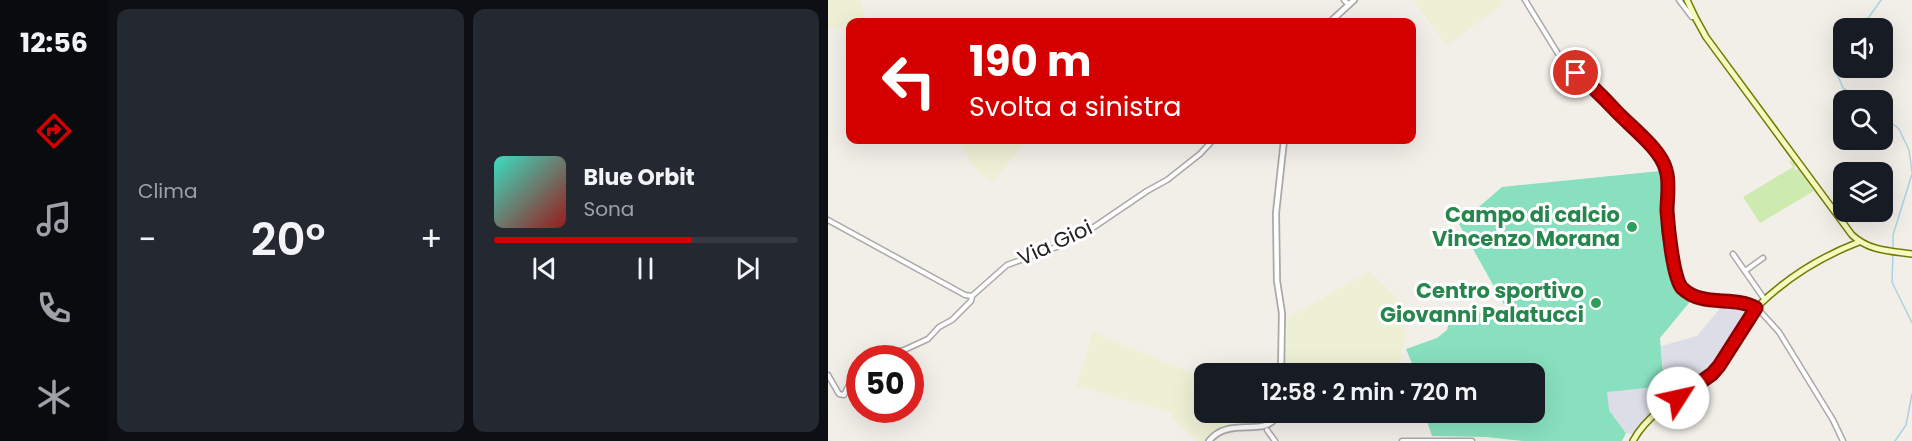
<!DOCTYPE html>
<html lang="it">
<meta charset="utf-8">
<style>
body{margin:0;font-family:Poppins,sans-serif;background:#242831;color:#f1f3f6;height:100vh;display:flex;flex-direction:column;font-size:22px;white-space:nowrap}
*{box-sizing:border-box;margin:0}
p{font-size:20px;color:#9ea1a6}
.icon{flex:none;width:33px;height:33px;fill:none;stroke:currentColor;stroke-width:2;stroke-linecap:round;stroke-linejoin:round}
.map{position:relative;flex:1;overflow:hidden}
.panel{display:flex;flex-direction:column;gap:9px;padding:9px;background:#0d0f14;width:720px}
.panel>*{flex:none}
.hud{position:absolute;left:18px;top:18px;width:570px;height:126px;border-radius:12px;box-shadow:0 6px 24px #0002;background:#d40000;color:#fff;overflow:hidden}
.fabs{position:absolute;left:1005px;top:18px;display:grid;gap:12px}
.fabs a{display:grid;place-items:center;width:60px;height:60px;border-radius:12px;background:#171b24;box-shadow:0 6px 24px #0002;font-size:30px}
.speed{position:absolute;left:18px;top:345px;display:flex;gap:12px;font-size:30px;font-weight:700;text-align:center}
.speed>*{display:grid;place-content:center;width:78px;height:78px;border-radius:50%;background:#171b24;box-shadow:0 6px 24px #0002;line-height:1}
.speed .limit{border:9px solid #d22;background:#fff;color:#111}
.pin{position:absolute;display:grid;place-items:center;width:51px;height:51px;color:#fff;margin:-26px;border:3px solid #fff;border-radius:50%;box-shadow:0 2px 6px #0007}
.me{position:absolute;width:66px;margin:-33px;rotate:55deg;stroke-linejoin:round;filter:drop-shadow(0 0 4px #0008)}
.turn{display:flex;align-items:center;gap:21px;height:126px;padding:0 24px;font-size:27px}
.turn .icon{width:78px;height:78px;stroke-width:2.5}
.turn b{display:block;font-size:42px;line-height:51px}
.big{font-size:45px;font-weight:600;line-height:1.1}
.panel .tile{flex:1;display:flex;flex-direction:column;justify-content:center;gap:9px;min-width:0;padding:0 21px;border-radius:12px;background:#242831}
.song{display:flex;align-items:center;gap:18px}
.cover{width:72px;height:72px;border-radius:9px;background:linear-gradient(135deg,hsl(170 70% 55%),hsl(0 70% 35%))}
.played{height:6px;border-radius:3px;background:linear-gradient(90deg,#d40000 65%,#363941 65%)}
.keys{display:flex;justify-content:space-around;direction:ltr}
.heat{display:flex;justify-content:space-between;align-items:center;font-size:33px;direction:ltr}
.panel .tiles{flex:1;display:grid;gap:9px;grid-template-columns:repeat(2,1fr)}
.trip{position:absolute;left:366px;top:363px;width:351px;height:60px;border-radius:12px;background:#171b24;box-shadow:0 6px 24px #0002;font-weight:600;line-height:60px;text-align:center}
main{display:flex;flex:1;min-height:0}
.tab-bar{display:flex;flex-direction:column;width:108px;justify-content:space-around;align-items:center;background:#090b0e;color:#9ea1a6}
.tab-bar .icon{width:42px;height:42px}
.tab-bar .current{color:#d40000}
.tab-bar b{font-size:27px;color:#f1f3f6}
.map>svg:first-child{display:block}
.farmland{fill:#eef0d5}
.grass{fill:#cdebb0}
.pitch{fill:#88e0be}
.plaza{fill:#dddde8}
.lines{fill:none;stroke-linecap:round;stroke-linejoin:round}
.stream{stroke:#aad3df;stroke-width:1.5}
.minor-casing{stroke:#a9a9a9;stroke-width:7}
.tertiary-casing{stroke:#a9a9a9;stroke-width:8}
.secondary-casing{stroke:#707d05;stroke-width:8}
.minor{stroke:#fff;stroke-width:4}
.tertiary{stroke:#fff;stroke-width:4.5}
.secondary{stroke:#f7fabf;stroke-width:5}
.route-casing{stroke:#8a0000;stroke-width:15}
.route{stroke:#d40000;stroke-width:10}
.leisure-dot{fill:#2e9e5b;stroke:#fff;stroke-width:2}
.labels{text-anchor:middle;stroke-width:6;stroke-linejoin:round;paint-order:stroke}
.leisure-label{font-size:21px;font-weight:bold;fill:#27864d;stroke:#fff;text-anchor:end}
.street-label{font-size:21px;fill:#222;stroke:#fff}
</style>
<main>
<nav class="tab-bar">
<b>12:56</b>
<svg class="icon current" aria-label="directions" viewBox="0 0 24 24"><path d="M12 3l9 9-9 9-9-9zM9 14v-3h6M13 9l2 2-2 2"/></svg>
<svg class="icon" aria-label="music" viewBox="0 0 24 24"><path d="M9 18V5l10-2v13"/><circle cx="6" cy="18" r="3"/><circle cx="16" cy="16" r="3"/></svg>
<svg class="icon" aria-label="phone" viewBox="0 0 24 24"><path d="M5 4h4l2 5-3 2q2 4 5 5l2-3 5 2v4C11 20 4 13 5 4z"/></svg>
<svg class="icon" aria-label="climate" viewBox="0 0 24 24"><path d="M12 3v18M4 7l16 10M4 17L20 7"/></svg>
</nav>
<section class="panel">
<div class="tiles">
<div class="tile"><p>Clima</p>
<div class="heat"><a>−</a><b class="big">20°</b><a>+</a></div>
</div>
<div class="tile">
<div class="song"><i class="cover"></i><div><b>Blue Orbit</b><p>Sona</p></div></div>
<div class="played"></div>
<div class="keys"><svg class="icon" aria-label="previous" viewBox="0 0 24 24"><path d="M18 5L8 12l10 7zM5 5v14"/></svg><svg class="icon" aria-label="pause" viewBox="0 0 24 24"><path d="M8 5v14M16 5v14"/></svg><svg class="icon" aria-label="next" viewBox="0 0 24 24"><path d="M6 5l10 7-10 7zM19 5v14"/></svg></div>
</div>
</div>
</section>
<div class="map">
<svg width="1084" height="441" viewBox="0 0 1084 441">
<rect width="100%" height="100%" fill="#f2efe9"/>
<!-- farmland -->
<g class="farmland">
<polygon points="0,0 33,0 37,21 22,22 22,25 11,29 0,29"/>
<polygon points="585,0 673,0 675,4 619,46"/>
<polygon points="129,140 192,140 196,144 164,183 158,175 154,177"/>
<polygon points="542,271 576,305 577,344 573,351 575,373 455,373 456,320"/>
<polygon points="265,332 376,378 376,412 446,413 446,417 438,427 433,429 425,431 391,428 377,441 370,441 344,418 344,413 248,386"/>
</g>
<!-- grass -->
<polygon class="grass" points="961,161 965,161 968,165 966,167 968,170 970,169 986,191 932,223 915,197 965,167"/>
<!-- pitch -->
<path class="pitch" d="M832,171L840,246L837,247V251L840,252C843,276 841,287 865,298L832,338L836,386L781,410L798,433L794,441H695L658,437L604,436L596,413L706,412V374L588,373L578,349L609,338L619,330L622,318L678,308L631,224L674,187Z"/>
<!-- plaza -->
<polygon class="plaza" points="895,302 917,303 928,308 891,366 826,415 809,435 798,433 781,410 779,392 836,386 833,346 869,336 890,311"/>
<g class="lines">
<!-- stream -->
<g class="stream">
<polyline points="1029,28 1041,17 1053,0"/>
<polyline points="1016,41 1007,69 1015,88 1034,100"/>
<polyline points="1054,115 1071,129 1081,150 1084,172"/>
<polyline points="1065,248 1065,235 1084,174"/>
<polyline points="1065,253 1064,282 1084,323"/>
<polyline points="1067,441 1078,425 1084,394"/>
</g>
<!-- minor casing -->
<g class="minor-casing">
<g id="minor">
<polyline points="516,0 521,5"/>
<polyline points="697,0 737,65 760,83 799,121 831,156 838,168 839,216 843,249 848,275 853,286 869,296 885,301 917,303 931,310 951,332 1005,420 1015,441"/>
<polyline points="851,0 864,17 867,17"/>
<polyline points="0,220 137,295 144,296 179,265 234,245 266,227 319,191 339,180 372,154 385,140"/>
<polyline points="905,254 937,300"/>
<polyline points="917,271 935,258"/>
<polyline points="36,358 39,356 48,354 60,354 76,350 100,339 111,327 124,320 143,301 144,296"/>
<polyline points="0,375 11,394 16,395 32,363"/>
<polyline points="439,430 447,441"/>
<polyline points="574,441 644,441"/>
</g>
</g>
<!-- tertiary casing -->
<g class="tertiary-casing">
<g id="tertiary">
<polyline points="502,22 526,0"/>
<polyline points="453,374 454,313 449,281 448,213 456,140"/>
<path d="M381,441C402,414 441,441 450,412"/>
</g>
</g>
<!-- secondary casing -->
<g class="secondary-casing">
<g id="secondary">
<path d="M859,0L867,17L878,37L1024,235C1041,251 1062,251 1084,254"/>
<path d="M805,441C821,411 857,393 884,374L891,366L928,308C958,278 992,257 1031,242"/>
</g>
</g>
<!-- minor -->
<use href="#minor" class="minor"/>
<!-- tertiary -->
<use href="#tertiary" class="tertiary"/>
<!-- secondary -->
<use href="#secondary" class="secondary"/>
</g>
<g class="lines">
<!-- route casing -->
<g class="route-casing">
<path id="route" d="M748,73C762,84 775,97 788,111C802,126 833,149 838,170C842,182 839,198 839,211C840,226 845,278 854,288C874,308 906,295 928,308L891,366L884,374L850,398"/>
</g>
<!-- route -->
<use href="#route" class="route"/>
</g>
<!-- markers -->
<g class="leisure-dot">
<circle cx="804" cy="227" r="6"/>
<circle cx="768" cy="303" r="6"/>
</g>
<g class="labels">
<!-- leisure labels -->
<g class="leisure-label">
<text x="792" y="222">Campo di calcio<tspan x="792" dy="24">Vincenzo Morana</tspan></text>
<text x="756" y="298">Centro sportivo<tspan x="756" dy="24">Giovanni Palatucci</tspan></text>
</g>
<!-- street labels -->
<g class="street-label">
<text transform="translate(227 243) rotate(-25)" y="7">Via Gioi</text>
</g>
</g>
</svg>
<div class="fabs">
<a><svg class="icon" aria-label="sound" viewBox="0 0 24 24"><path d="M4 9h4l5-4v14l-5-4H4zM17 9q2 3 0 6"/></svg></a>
<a><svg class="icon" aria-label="search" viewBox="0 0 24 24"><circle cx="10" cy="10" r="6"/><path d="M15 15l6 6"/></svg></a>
<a><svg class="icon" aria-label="layers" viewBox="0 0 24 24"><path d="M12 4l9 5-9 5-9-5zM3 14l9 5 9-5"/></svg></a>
</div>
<div class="speed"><div class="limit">50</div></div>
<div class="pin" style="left:748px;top:73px;background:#d93025"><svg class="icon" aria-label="arrive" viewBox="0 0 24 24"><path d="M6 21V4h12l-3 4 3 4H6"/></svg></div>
<svg class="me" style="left:850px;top:398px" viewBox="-20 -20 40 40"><circle r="19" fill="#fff"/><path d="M0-13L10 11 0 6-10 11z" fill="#d40000"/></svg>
<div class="trip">12:58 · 2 min · 720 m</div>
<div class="hud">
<div class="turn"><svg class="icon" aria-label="left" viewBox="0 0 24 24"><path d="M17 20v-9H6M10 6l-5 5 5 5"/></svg><div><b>190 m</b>Svolta a sinistra</div></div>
</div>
</div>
</main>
